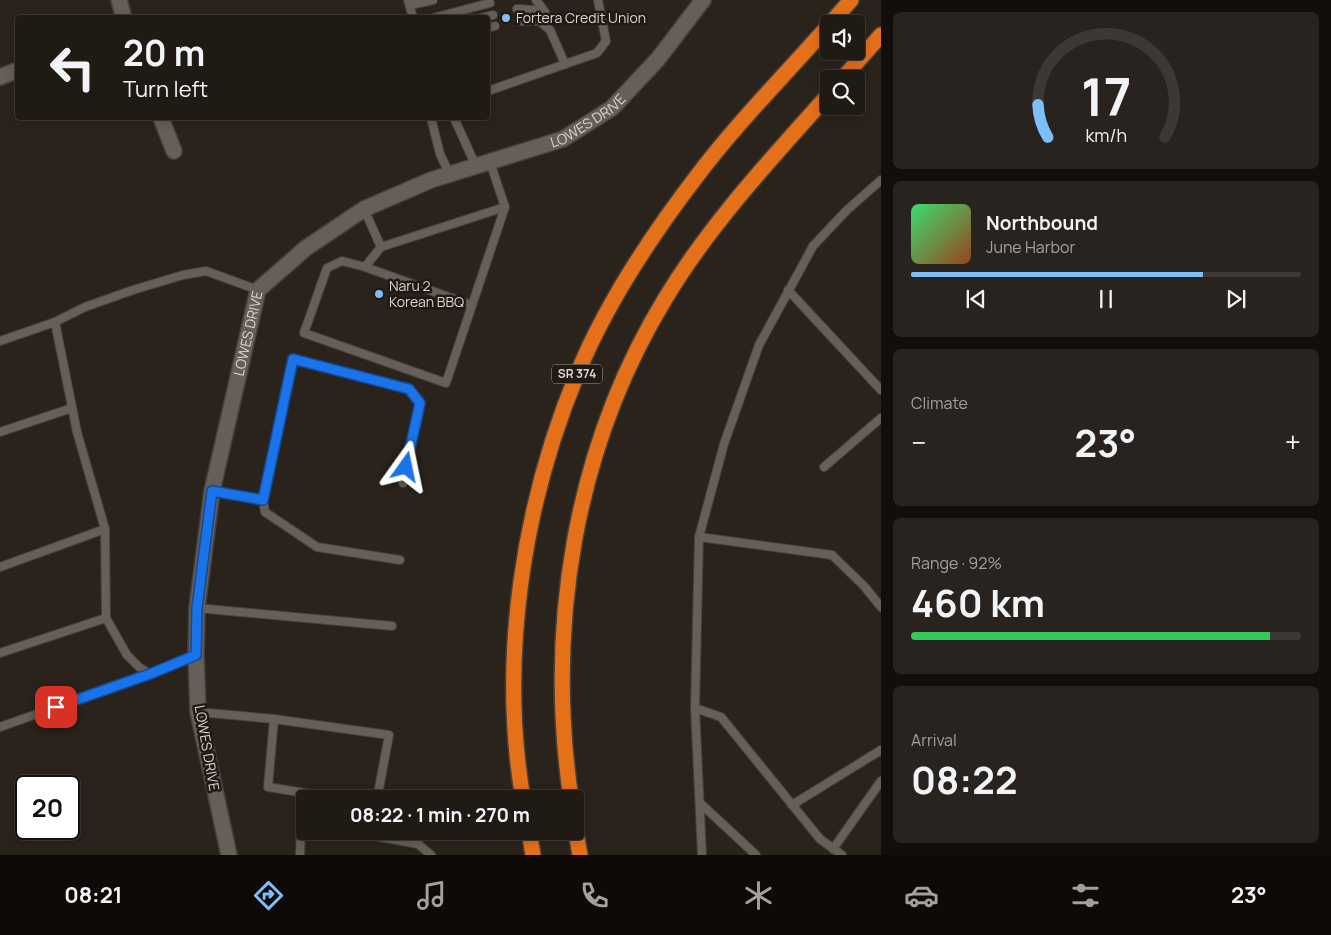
<!DOCTYPE html>
<meta charset="utf-8">
<style>
body{margin:0;font-family:Manrope,sans-serif;background:#28231e;color:#f1f3f6;height:100vh;display:flex;flex-direction:column;font-size:19px;white-space:nowrap}
*{box-sizing:border-box;margin:0}
p{font-size:16px;color:#a2a1a0}
.icon{flex:none;width:28px;height:28px;fill:none;stroke:currentColor;stroke-width:2;stroke-linecap:round;stroke-linejoin:round}
.map{position:relative;flex:1;overflow:hidden}
.drawer{display:flex;flex-direction:column;gap:12px;padding:12px;background:#120e0c;width:450px}
.drawer>*{flex:none}
.guide{position:absolute;left:15px;top:15px;width:475px;height:105px;border-radius:5px;box-shadow:0 2px 12px #0003,0 0 0 1px #3d3834;background:#201a15;color:#f1f3f6;overflow:hidden}
.tools{position:absolute;left:820px;top:15px;display:grid;gap:10px}
.tools a{display:grid;place-items:center;width:45px;height:45px;border-radius:5px;background:#201a15;box-shadow:0 2px 12px #0003,0 0 0 1px #3d3834;font-size:25px}
.speed{position:absolute;left:15px;top:775px;display:flex;gap:10px;font-size:25px;font-weight:700;text-align:center}
.speed>*{display:grid;place-content:center;width:65px;height:65px;border-radius:50%;background:#201a15;box-shadow:0 2px 12px #0003,0 0 0 1px #3d3834;line-height:1}
.speed .limit{border:2px solid #111;border-radius:8px;background:#fff;color:#111}
.pin{position:absolute;display:grid;place-items:center;width:42px;height:42px;color:#fff;margin:-21px;border-radius:10px;box-shadow:0 2px 8px #0006}
.me{position:absolute;width:55px;margin:-28px;rotate:12deg;stroke-linejoin:round;filter:drop-shadow(0 0 4px #0008)}
.turn{display:flex;align-items:center;gap:18px;height:105px;padding:0 25px;font-size:22px}
.turn .icon{width:65px;height:65px;stroke-width:2.5}
.turn b{display:block;font-size:35px;line-height:42px}
.big{font-size:38px;font-weight:700;line-height:1.1}
.drawer .widget{flex:1;display:flex;flex-direction:column;justify-content:center;gap:8px;min-width:0;padding:0 18px;border-radius:8px;background:#28231e}
.drawer .dial{align-items:center;gap:0}
.dial svg{height:130px;overflow:visible;fill:none;stroke:#3d3834;stroke-width:7;stroke-linecap:round;text-anchor:middle}
.dial text{fill:#f1f3f6;stroke:none}
.song{display:flex;align-items:center;gap:15px}
.cover{width:60px;height:60px;border-radius:8px;background:linear-gradient(135deg,hsl(140 70% 55%),hsl(20 70% 35%))}
.played{height:5px;border-radius:2px;background:linear-gradient(90deg,#7ebef9 75%,#3d3834 75%)}
.keys{display:flex;justify-content:space-around;direction:ltr}
.heat{display:flex;justify-content:space-between;align-items:center;font-size:28px;direction:ltr}
.charge{height:8px;border-radius:4px;background:linear-gradient(90deg,#34c759 92%,#3d3834 0)}
.trip{position:absolute;left:296px;top:790px;width:288px;height:50px;border-radius:5px;background:#201a15;box-shadow:0 2px 12px #0003,0 0 0 1px #3d3834;font-weight:700;line-height:50px;text-align:center}
.tab-bar{display:flex;height:80px;justify-content:space-around;align-items:center;background:#0d0a08;color:#a2a1a0}
.tab-bar .icon{width:35px;height:35px}
.tab-bar .active{color:#7ebef9}
.tab-bar b{font-size:22px;color:#f1f3f6}
main{display:flex;flex:1;min-height:0}
.map>svg:first-child{display:block}
.lines{fill:none;stroke-linecap:round;stroke-linejoin:round}
.lane-casing{stroke:#46413b;stroke-width:10}
.street-casing{stroke:#46413b;stroke-width:18}
.highway-casing{stroke:#46413b;stroke-width:18}
.lane{stroke:#665f57;stroke-width:8}
.street{stroke:#665f57;stroke-width:15}
.highway{stroke:#e5701a;stroke-width:15}
.route-casing{stroke:#114b97;stroke-width:12}
.route{stroke:#1a73e8;stroke-width:9}
.poi-dot{fill:#7ebef9;stroke:#201a13;stroke-width:2}
.labels{text-anchor:middle;stroke-width:5;stroke-linejoin:round;paint-order:stroke}
.shield{fill:#201a13;stroke:#a29d97;stroke-width:1}
.shield-label{font-size:12px;font-weight:bold;fill:#d9d5d0}
.poi-label{font-size:14px;fill:#d9d5d0;stroke:#201a13;text-anchor:start}
.street-label{font-size:14px;fill:#d9d5d0;stroke:#201a13}
</style>
<main>
<div class="map">
<svg width="881" height="855" viewBox="0 0 881 855">
<rect width="100%" height="100%" fill="#2a231c"/>
<g class="lines">
<!-- lane casing -->
<g class="lane-casing">
<g id="lane">
<polyline points="408,0 413,18"/>
<polyline points="536,0 545,12 548,23"/>
<polyline points="410,5 433,0"/>
<polyline points="517,9 534,10 546,24"/>
<polyline points="433,18 490,3"/>
<polyline points="481,18 493,15"/>
<polyline points="519,21 539,21 550,30 565,64"/>
<polyline points="488,28 495,26"/>
<polyline points="488,91 597,53 606,41 598,0"/>
<polyline points="431,118 440,154 450,175"/>
<polyline points="454,118 476,166"/>
<polyline points="364,209 381,247 505,207 490,162"/>
<polyline points="381,247 365,267 342,261 327,268 304,333 446,383 505,207"/>
<polyline points="365,267 471,305"/>
<polyline points="788,290 881,390"/>
<polyline points="0,341 55,322"/>
<polyline points="0,432 72,408"/>
<polyline points="824,467 881,418"/>
<polyline points="212,491 263,500 293,359 409,389 420,403 403,483"/>
<polyline points="263,500 265,512 317,547 400,560"/>
<polyline points="699,537 724,444 759,345 813,246 847,210 881,180"/>
<polyline points="0,567 105,529"/>
<polyline points="197,608 392,626"/>
<polyline points="0,653 106,618"/>
<polyline points="150,674 139,667 127,655 106,618 105,529 77,432 55,322 85,307 133,290 183,275 206,271 258,290"/>
<polyline points="695,708 699,537 832,555 864,586 881,607"/>
<polyline points="198,712 274,719 389,735 377,799"/>
<polyline points="274,719 268,787 341,799"/>
<polyline points="0,727 150,674 196,655"/>
<polyline points="700,803 756,855"/>
<polyline points="792,805 881,750"/>
<polyline points="348,831 418,844 431,855"/>
<polyline points="833,849 881,781"/>
<polyline points="300,855 301,822 305,823"/>
<polyline points="702,855 695,708 721,717 820,839 842,855"/>
</g>
</g>
<!-- street casing -->
<g class="street-casing">
<g id="street">
<polyline points="119,0 124,18"/>
<polyline points="0,77 18,70"/>
<polyline points="161,118 174,151"/>
<path id="s1" d="M229,855L198,712L196,655L197,608L212,491L258,290L306,248L364,209L431,180L563,139L612,108L658,59L703,0"/>
</g>
</g>
<!-- highway casing -->
<g class="highway-casing">
<g id="highway">
<polyline points="830,24 851,0"/>
<polyline points="842,79 881,35"/>
<path d="M523,799C499,658 523,504 578,372C607,302 651,236 697,176C737,123 785,75 829,25"/>
<path d="M571,799C546,627 574,449 665,299C710,224 771,159 829,94"/>
<polyline points="575,827 580,855"/>
<polyline points="529,831 533,855"/>
</g>
</g>
<!-- lane -->
<use href="#lane" class="lane"/>
<!-- street -->
<use href="#street" class="street"/>
<!-- highway -->
<use href="#highway" class="highway"/>
</g>
<g class="lines">
<!-- route casing -->
<g class="route-casing">
<polyline id="route" points="56,707 150,674 196,655 197,608 212,491 263,500 293,359 409,389 420,403 406,467"/>
</g>
<!-- route -->
<use href="#route" class="route"/>
</g>
<!-- markers -->
<g class="poi-dot">
<circle cx="506" cy="18" r="5"/>
<circle cx="379" cy="294" r="5"/>
</g>
<g class="labels">
<!-- shield labels -->
<rect class="shield" x="552" y="364.5" width="50" height="19" rx="4"/>
<g class="shield-label">
<text x="577" y="378">SR 374</text>
</g>
<!-- poi labels -->
<g class="poi-label">
<text x="516" y="23">Fortera Credit Union</text>
<text x="389" y="291">Naru 2<tspan x="389" dy="16">Korean BBQ</tspan></text>
</g>
<!-- street labels -->
<g class="street-label">
<text dy="5" stroke="none"><textPath href="#s1" startOffset="950">LOWES DRIVE</textPath></text>
<text dy="5" stroke="none"><textPath href="#s1" startOffset="530">LOWES DRIVE</textPath></text>
<text transform="translate(207 748) rotate(80)" y="5">LOWES DRIVE</text>
</g>
</g>
</svg>
<div class="tools">
<a><svg class="icon" aria-label="sound" viewBox="0 0 24 24"><path d="M4 9h4l5-4v14l-5-4H4zM17 9q2 3 0 6"/></svg></a>
<a><svg class="icon" aria-label="search" viewBox="0 0 24 24"><circle cx="10" cy="10" r="6"/><path d="M15 15l6 6"/></svg></a>
</div>
<div class="speed"><div class="limit">20</div></div>
<div class="pin" style="left:56px;top:707px;background:#d93025"><svg class="icon" aria-label="arrive" viewBox="0 0 24 24"><path d="M6 21V4h12l-3 4 3 4H6"/></svg></div>
<svg class="me" style="left:406px;top:467px" viewBox="-20 -20 40 40"><path d="M0-17L14 15 0 8-14 15z" fill="#1a73e8" stroke="#fff" stroke-width="4"/></svg>
<div class="trip">08:22 · 1 min · 270 m</div>
<div class="guide">
<div class="turn"><svg class="icon" aria-label="left" viewBox="0 0 24 24"><path d="M17 20v-9H6M10 6l-5 5 5 5"/></svg><div><b>20 m</b>Turn left</div></div>
</div>
</div>
<section class="drawer">
<div class="widget dial"><svg viewBox="0 0 100 80">
<path d="M14 69A42 42 0 1 1 86 69"/>
<path d="M14 69A42 42 0 0 1 8 49" stroke="#7ebef9"/>
<text x="50" y="56" font-size="32" font-weight="700">17</text>
<text x="50" y="72" font-size="11">km/h</text>
</svg></div>
<div class="widget">
<div class="song"><i class="cover"></i><div><b>Northbound</b><p>June Harbor</p></div></div>
<div class="played"></div>
<div class="keys"><svg class="icon" aria-label="previous" viewBox="0 0 24 24"><path d="M18 5L8 12l10 7zM5 5v14"/></svg><svg class="icon" aria-label="pause" viewBox="0 0 24 24"><path d="M8 5v14M16 5v14"/></svg><svg class="icon" aria-label="next" viewBox="0 0 24 24"><path d="M6 5l10 7-10 7zM19 5v14"/></svg></div>
</div>
<div class="widget"><p>Climate</p>
<div class="heat"><a>−</a><b class="big">23°</b><a>+</a></div>
</div>
<div class="widget"><p>Range · 92%</p><b class="big">460 km</b><div class="charge"></div></div>
<div class="widget"><p>Arrival</p><b class="big">08:22</b></div>
</section>
</main>
<nav class="tab-bar">
<b>08:21</b>
<svg class="icon active" aria-label="directions" viewBox="0 0 24 24"><path d="M12 3l9 9-9 9-9-9zM9 14v-3h6M13 9l2 2-2 2"/></svg>
<svg class="icon" aria-label="music" viewBox="0 0 24 24"><path d="M9 18V5l10-2v13"/><circle cx="6" cy="18" r="3"/><circle cx="16" cy="16" r="3"/></svg>
<svg class="icon" aria-label="phone" viewBox="0 0 24 24"><path d="M5 4h4l2 5-3 2q2 4 5 5l2-3 5 2v4C11 20 4 13 5 4z"/></svg>
<svg class="icon" aria-label="climate" viewBox="0 0 24 24"><path d="M12 3v18M4 7l16 10M4 17L20 7"/></svg>
<svg class="icon" aria-label="car" viewBox="0 0 24 24"><path d="M5 17H2v-5l4-1 3-4h7l3 4 3 1v5h-3M9 17h6M6 11h13"/><circle cx="7" cy="17" r="2"/><circle cx="17" cy="17" r="2"/></svg>
<svg class="icon" aria-label="filters" viewBox="0 0 24 24"><path d="M4 7h16M4 17h16"/><circle cx="9" cy="7" r="2"/><circle cx="15" cy="17" r="2"/></svg>
<b>23°</b>
</nav>
